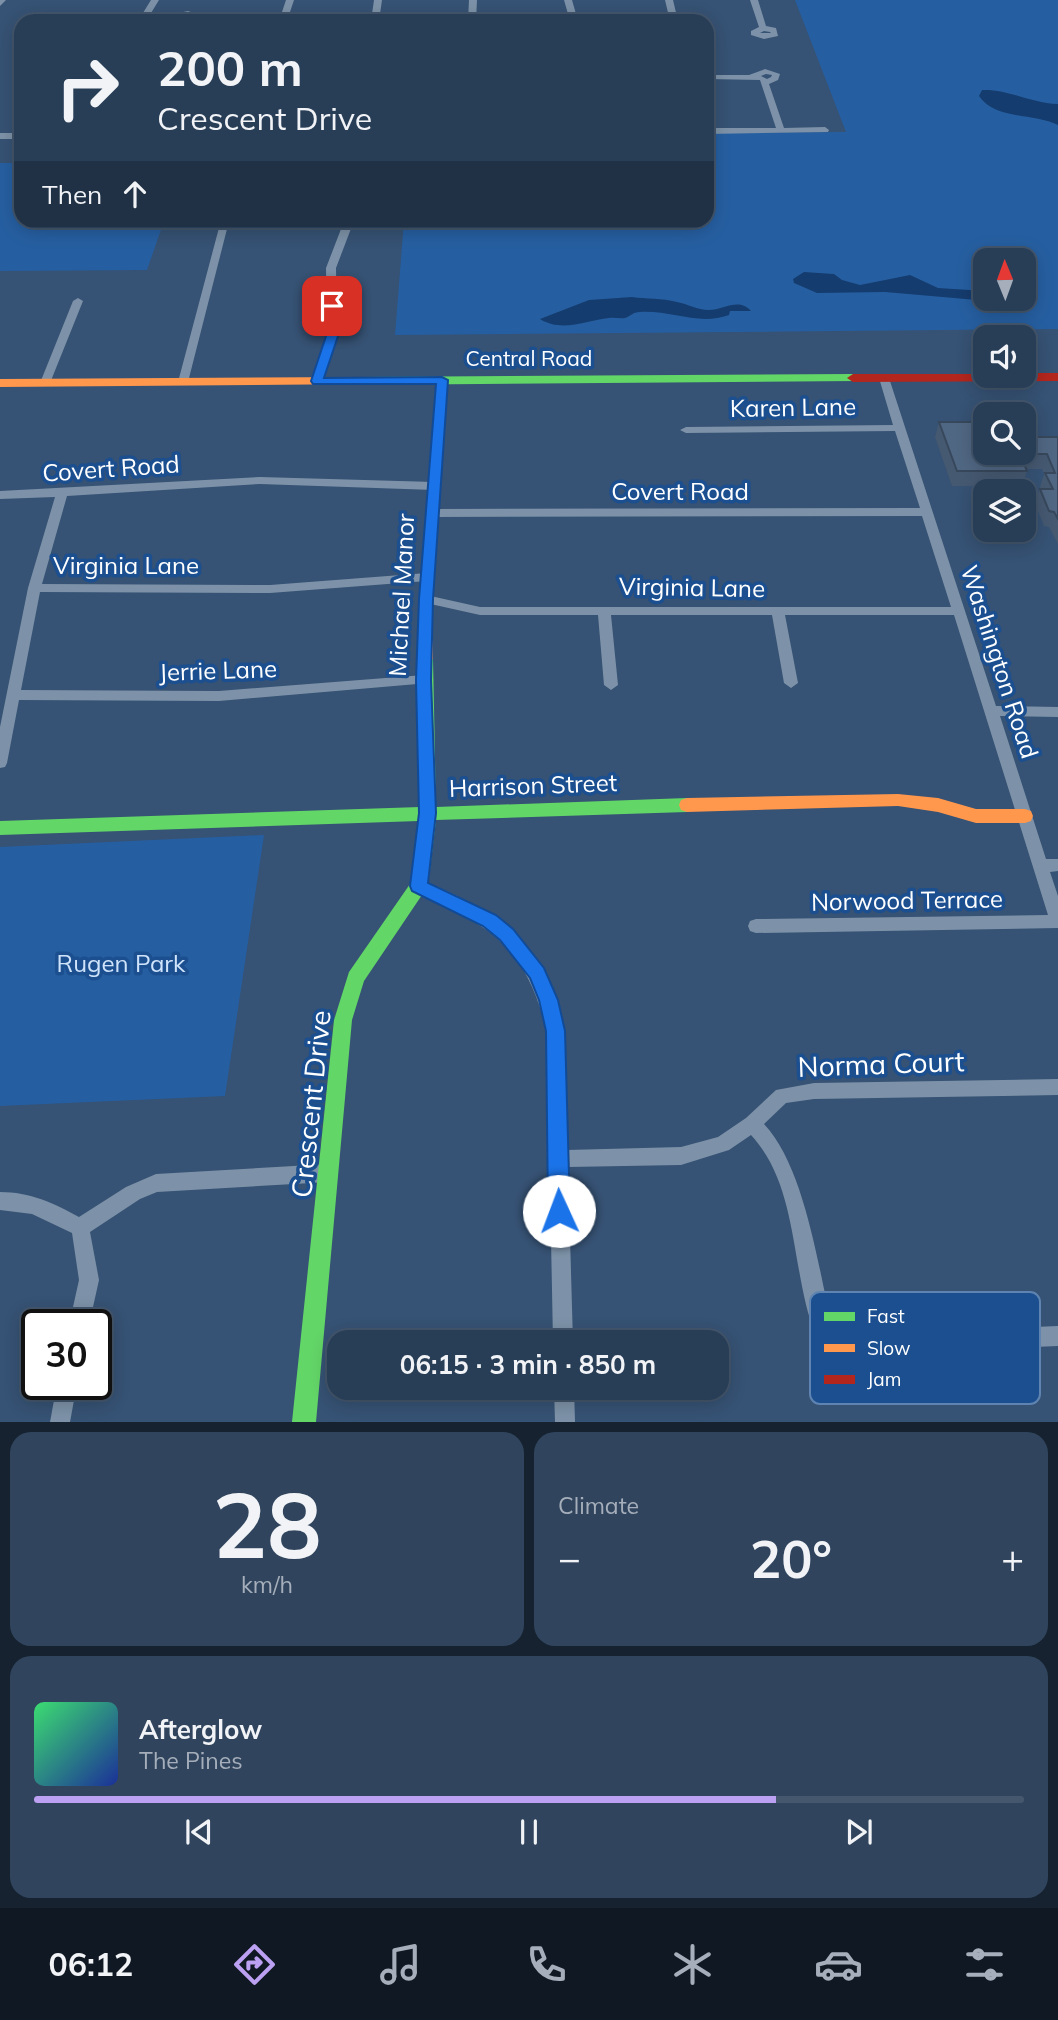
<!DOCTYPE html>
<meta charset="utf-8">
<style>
body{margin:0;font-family:Mulish,sans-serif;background:#30455d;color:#f1f3f6;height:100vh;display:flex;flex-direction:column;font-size:26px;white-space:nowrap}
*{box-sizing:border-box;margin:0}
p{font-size:23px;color:#a5aeba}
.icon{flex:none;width:38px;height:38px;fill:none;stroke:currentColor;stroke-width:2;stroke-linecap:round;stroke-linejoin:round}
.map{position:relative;height:1422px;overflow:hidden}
.panel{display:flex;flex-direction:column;gap:10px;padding:10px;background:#162230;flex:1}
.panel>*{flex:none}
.hud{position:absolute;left:14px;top:14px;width:700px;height:214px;border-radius:21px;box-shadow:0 4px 18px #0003,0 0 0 2px #44576d;background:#283e57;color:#f1f3f6;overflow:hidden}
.needle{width:46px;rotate:359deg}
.fabs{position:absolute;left:973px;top:248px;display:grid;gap:14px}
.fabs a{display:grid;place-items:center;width:63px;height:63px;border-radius:14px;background:#283e57;box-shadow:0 4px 18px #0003,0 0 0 2px #44576d;font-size:35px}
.speed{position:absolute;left:21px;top:1309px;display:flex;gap:14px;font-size:35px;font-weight:700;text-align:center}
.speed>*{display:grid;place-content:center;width:91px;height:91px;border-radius:50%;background:#283e57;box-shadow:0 4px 18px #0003,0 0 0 2px #44576d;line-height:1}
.speed .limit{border:4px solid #111;border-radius:10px;background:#fff;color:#111}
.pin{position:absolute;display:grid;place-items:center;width:60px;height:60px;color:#fff;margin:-30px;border-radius:14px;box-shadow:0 4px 10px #0006}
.me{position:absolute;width:77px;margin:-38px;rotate:358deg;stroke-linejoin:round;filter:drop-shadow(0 0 5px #0008)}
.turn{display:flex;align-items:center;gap:24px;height:147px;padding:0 28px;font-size:32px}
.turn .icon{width:91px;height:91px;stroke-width:2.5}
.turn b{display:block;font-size:49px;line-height:60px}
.then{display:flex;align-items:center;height:66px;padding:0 28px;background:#0003;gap:14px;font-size:26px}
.big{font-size:52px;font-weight:700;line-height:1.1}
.panel .tile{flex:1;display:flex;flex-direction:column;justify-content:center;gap:10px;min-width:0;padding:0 24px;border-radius:21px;background:#30455d}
.panel .dial{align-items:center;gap:0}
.dial b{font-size:91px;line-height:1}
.song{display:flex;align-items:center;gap:21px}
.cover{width:84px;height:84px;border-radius:10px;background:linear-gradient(135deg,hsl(140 70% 55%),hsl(230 70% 35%))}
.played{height:7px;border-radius:4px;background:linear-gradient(90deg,#bca0f2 75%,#44576d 75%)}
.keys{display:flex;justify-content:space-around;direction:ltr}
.heat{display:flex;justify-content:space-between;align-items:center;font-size:38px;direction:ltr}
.panel .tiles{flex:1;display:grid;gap:10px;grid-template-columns:1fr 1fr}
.tile:last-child{grid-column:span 2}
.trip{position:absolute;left:327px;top:1330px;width:402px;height:70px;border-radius:21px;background:#283e57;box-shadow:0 4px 18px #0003,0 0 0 2px #44576d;font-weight:700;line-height:70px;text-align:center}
.menu{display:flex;height:112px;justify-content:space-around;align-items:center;background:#101923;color:#a5aeba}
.menu .icon{width:49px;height:49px}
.menu .current{color:#bca0f2}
.menu b{font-size:32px;color:#f1f3f6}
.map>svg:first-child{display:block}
.green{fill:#265fa1;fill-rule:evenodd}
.water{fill:#153c6e}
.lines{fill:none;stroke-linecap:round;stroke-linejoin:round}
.street{fill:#7d92a8;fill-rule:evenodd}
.fast{fill:#63d668;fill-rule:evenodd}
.slow{fill:#ff974d;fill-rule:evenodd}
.jam{fill:#b3261e;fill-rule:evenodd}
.wall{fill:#455971}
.building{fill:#506783;stroke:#38485c;stroke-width:2}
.route{fill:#1a73e8;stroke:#114b97;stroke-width:2}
.labels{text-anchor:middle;stroke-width:7;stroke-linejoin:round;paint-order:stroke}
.far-street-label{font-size:21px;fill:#fff;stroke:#1b4f8f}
.street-label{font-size:24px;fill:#fff;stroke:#1b4f8f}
.park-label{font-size:24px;fill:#cfe3fa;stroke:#1b4f8f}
.near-street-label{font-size:28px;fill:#fff;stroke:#1b4f8f}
.key{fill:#1b4f8f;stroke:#5f84b1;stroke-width:2}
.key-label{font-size:19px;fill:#fff}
</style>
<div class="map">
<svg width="1058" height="1422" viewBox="0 0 1058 1422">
<rect width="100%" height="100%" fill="#365274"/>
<!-- green -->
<g class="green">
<path d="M795,0H1058V329L395,335L404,221L707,220V133L846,132ZM985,261H1024V299H985Z"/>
<polygon points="0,163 21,163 21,220 164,221 147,270 0,271"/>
<polygon points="264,835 225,1096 0,1106 0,847"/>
</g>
<!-- water -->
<g class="water">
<path d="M982,90C1009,89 1030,103 1058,104V125C1034,113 995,120 979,96Z"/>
<polygon points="804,272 834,274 842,280 860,285 910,275 938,288 985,291 985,299 1000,299 1000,302 885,292 817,293 794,283 793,279"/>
<path d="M632,297C646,299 662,298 677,302C688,304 697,310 709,310C723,310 739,297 751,311H730L729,315C699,326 671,310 640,312C633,312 631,316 625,318C620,319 614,317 609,318C587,320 562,333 540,319L589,300Z"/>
</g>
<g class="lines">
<!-- street -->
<g class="street">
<polygon points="0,0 6,0 0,6"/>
<polygon points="151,0 159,0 148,18 173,17 174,14 188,11 202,16 197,21 188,21 193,17 181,17 182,21 138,21"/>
<polygon points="286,0 294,0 287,21 279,21"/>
<polygon points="374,0 382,0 379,21 371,21"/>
<polygon points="469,0 477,0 476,21 468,21"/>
<polygon points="564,0 572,0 578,21 570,21"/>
<polygon points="665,0 673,0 678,21 670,21"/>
<path d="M750,0H758L766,26L776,28L778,36L764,39L751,35V31L759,27ZM764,31L770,32L771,33H760Z"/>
<polygon points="90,16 101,21 74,21 75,19"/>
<path d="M765,69L780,74L778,80L769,84L784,128L825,127L829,130L828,132L707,134V128H776L760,80L707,79V75H749ZM766,74L772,75L771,77L767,79L761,76Z"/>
<rect x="0" y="133" width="21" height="6"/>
<polygon points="347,223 352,226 336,268 337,336 321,383 317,384 312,381 327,336 326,268 341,229 227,229 188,382 183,385 179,384 178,382 220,224"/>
<polygon points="78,298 83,301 50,383 45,386 41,385 40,383 73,301"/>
<polygon points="884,375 889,378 996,706 1058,707 1058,717 1000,716 1046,859 1058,859 1058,871 1050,872 1058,896 1058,928 756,933 750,931 748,926 750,921 756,919 1048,915 954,615 785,615 798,683 791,688 784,683 772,615 611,615 618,685 611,690 604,685 598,615 480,615 426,603 420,599 426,595 480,607 951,607 922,516 432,517 426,513 432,509 920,508 895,431 686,433 680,430 686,427 893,425 879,378"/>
<polygon points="260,477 434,482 440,486 434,490 260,484 67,496 42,584 270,585 427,573 433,577 427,581 270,593 40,592 21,690 219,691 424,675 431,680 429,683 219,701 19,700 7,763 5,767 0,768 0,727 28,588 55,497 0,499 0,491"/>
<path d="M419,880C490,904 553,954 564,1031C565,1044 564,1057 565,1069C565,1096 566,1123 567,1150L681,1147L718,1137L746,1118L776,1090L814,1083L1058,1079V1095L814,1099L786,1103L764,1124C804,1166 818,1265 831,1322L866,1334L1058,1326V1346L866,1354L816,1336C790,1272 800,1188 751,1135L729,1150L681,1165L568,1167L573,1342H553L547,1031C524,944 492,927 413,891L411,886L413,881Z"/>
<path d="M329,1164L335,1167L338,1173L335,1179L329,1182L157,1192L140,1199L90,1232L99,1280L89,1325H69L79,1280L72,1233L32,1214L0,1210V1192C30,1192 54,1203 79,1217L126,1187L156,1174Z"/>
<polygon points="57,1384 77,1384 70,1422 50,1422"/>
<polygon points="554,1388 574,1388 575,1422 555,1422"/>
</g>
<!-- fast -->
<g class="fast">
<polygon points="853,374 857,375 857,381 363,385 357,381 363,377"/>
<polygon points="425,654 433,659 436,807 687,798 693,800 695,805 693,810 687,812 436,820 428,886 364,981 352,1020 316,1422 292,1422 334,1020 349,972 410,884 419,821 0,835 0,821 420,807 417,659"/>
</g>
<!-- slow -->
<g class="slow">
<polygon points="363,377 367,378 367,384 0,387 0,379"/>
<polygon points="442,377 448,381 433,599 433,659 425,664 417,659 419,599 436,381"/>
<polygon points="898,794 938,798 976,809 1025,809 1031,811 1033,816 1031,821 1025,823 976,823 938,812 898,806 687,812 681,810 679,805 681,800 687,798"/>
</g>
<!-- jam -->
<polygon class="jam" points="1024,373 1058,373 1058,381 853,382 847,378 853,374 985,374 985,376 1024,376"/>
</g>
<!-- wall -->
<polygon class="wall" points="939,422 985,453 1058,437 1058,544 1049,527 1044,526 1035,504 1044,474 1042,469 1027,469 1027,471 1022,486 952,486 935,437"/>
<!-- building -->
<polygon class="building" points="939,422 977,422 979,425 985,425 985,453 1024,453 1024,437 1058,437 1058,519 1054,512 1049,511 1040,489 1053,489 1045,473 1055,473 1047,454 1020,454 1027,471 957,471"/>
<!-- route -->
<polygon class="route" points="332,302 338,306 338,336 324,378 442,377 448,380 433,599 431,680 436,813 428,883 496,915 513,929 544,968 558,1000 565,1031 570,1211 566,1218 559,1222 551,1218 548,1211 546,1031 539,1000 530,978 500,940 483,926 412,891 410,886 419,813 416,680 419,599 436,384 313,384 311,381 326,336 326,306"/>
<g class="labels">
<!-- far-street labels -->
<g class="far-street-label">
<text x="529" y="366">Central Road</text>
</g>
<!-- street labels -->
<g class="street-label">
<text transform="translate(793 408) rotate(-1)" y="8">Karen Lane</text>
<text transform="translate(111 469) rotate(-4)" y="8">Covert Road</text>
<text x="680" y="500">Covert Road</text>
<text x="126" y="574">Virginia Lane</text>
<text transform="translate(692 588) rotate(1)" y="8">Virginia Lane</text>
<text transform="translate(402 595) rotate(-87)" y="8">Michael Manor</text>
<text transform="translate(999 662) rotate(72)" y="8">Washington Road</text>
<text transform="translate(218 671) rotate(-2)" y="8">Jerrie Lane</text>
<text transform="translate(533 786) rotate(-2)" y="8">Harrison Street</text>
<text transform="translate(907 901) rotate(-1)" y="8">Norwood Terrace</text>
</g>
<!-- park labels -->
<g class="park-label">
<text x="121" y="972">Rugen Park</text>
</g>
<!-- near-street labels -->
<g class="near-street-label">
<text transform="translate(881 1064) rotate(-2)" y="10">Norma Court</text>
<text transform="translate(311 1104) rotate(-84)" y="10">Crescent Drive</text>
</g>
</g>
<!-- legend -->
<rect x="810" y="1292" width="230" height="112" rx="10" class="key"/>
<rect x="824" y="1312" width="31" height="9" fill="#63d668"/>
<rect x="824" y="1344" width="31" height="8" fill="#ff974d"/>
<rect x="824" y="1375" width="31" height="9" fill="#b3261e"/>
<g class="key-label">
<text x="867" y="1323">Fast</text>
<text x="867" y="1355">Slow</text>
<text x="867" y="1386">Jam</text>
</g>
</svg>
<div class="fabs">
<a><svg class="needle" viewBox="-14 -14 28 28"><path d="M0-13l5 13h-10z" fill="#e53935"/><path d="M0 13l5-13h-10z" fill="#a5aeba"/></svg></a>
<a><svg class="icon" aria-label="sound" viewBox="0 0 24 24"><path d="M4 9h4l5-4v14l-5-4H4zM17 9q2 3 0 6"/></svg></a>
<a><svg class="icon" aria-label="search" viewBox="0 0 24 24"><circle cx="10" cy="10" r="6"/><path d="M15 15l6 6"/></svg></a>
<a><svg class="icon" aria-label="layers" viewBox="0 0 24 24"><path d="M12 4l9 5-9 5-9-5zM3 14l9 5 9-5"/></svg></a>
</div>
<div class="speed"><div class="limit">30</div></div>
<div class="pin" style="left:332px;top:306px;background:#d93025"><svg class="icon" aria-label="arrive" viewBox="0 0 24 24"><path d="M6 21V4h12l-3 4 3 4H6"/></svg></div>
<svg class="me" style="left:559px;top:1211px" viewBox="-20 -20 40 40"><circle r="19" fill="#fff"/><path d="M0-13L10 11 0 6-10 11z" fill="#1a73e8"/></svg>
<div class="trip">06:15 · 3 min · 850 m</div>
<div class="hud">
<div class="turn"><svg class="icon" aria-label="right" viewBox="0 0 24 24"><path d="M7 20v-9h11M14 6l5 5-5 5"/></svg><div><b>200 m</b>Crescent Drive</div></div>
<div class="then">Then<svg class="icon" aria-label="ahead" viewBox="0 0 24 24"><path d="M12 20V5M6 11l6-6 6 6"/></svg></div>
</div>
</div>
<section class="panel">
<div class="tiles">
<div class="tile dial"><b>28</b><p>km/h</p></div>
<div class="tile"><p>Climate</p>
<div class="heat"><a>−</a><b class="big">20°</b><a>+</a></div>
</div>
<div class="tile">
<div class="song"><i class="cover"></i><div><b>Afterglow</b><p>The Pines</p></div></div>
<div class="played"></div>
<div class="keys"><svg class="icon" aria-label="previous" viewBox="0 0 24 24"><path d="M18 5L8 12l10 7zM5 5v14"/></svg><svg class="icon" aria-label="pause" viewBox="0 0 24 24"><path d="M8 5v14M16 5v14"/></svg><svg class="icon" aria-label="next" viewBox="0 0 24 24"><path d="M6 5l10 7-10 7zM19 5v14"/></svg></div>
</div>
</div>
</section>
<nav class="menu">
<b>06:12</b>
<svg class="icon current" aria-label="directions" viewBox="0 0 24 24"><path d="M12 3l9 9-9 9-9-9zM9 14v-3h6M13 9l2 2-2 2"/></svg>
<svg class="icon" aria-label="music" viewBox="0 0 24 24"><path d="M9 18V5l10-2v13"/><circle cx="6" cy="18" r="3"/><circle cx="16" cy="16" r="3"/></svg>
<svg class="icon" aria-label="phone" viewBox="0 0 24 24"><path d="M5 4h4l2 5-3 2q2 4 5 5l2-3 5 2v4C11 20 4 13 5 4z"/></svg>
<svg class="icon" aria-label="climate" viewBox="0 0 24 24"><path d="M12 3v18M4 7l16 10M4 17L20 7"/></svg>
<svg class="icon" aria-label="car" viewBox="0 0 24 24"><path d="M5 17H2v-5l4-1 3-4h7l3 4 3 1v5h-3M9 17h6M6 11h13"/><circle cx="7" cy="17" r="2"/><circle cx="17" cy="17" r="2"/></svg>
<svg class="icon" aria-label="filters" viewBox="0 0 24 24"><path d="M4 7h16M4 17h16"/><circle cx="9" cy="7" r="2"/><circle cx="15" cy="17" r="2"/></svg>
</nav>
